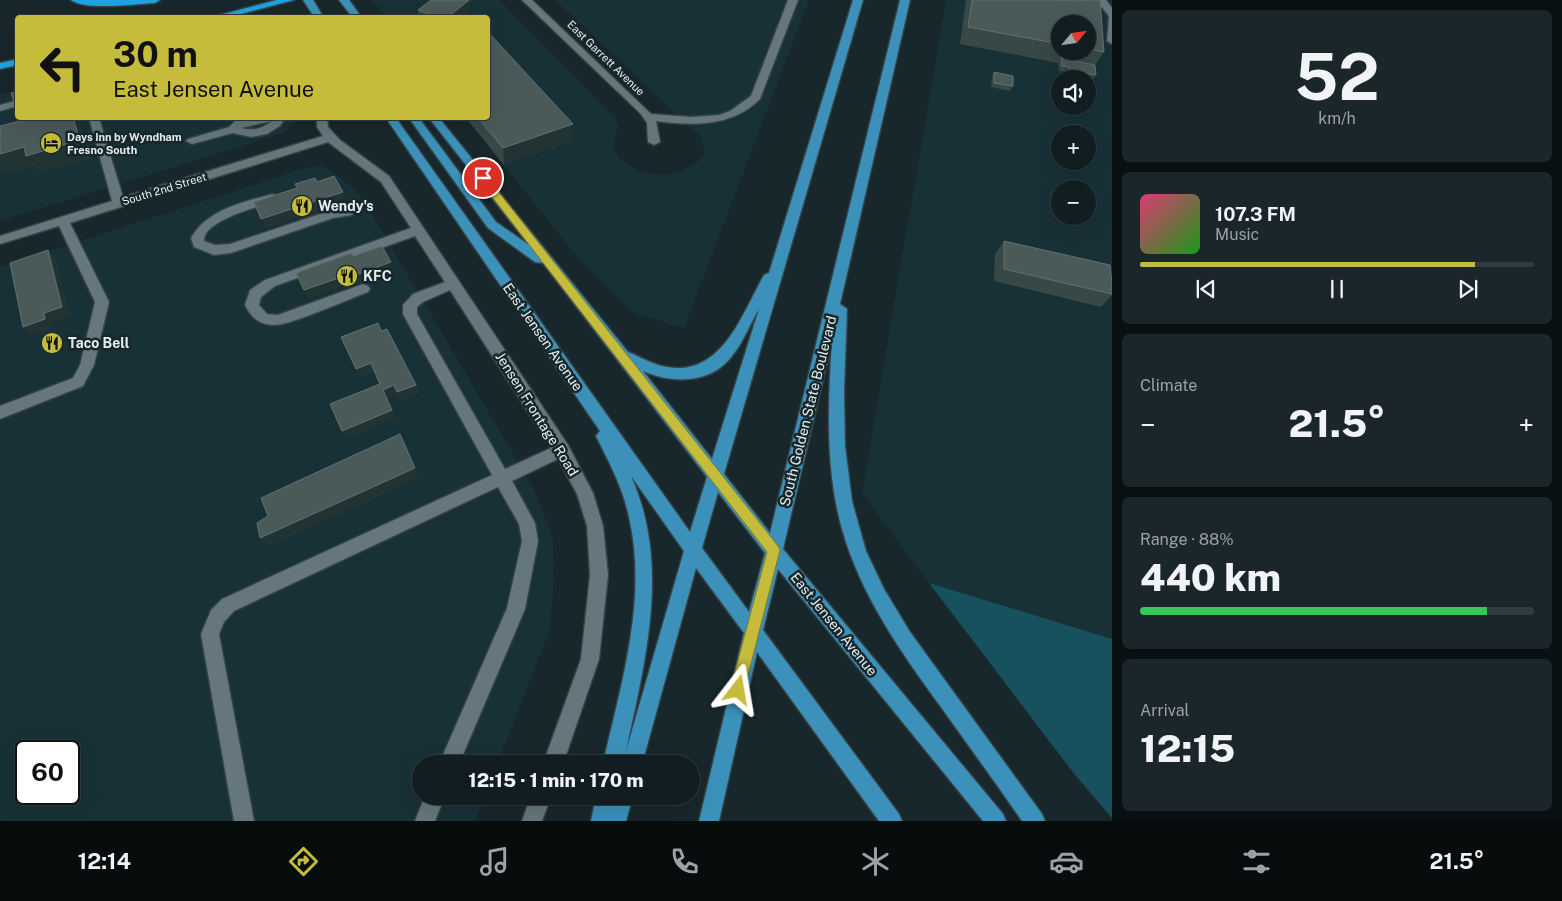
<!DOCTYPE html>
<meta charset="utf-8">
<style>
body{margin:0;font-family:"Public Sans",sans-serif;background:#1a2629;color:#f1f3f6;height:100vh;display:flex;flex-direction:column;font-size:19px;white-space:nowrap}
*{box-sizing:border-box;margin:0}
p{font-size:16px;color:#9ca2a5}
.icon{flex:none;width:28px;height:28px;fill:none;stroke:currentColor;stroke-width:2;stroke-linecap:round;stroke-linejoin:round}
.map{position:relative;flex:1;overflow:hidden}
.side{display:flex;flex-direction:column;gap:10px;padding:10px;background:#091012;width:450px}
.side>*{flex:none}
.banner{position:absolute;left:15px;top:15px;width:475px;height:105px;border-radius:5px;box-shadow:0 5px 20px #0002,0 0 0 1px #303b3e;background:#c6bc3c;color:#111;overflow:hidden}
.needle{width:32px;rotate:61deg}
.controls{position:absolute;left:1051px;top:15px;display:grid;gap:10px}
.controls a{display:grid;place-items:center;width:45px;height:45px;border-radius:50%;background:#111d20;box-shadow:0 5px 20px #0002,0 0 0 1px #303b3e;font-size:25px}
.speed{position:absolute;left:15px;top:740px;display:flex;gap:10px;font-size:25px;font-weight:700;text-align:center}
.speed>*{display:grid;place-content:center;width:65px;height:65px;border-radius:50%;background:#111d20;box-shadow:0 5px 20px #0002,0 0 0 1px #303b3e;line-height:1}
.speed .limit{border:2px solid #111;border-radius:8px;background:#fff;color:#111}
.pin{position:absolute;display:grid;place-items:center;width:42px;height:42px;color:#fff;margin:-21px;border:2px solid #fff;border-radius:50%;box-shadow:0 1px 5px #0007}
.me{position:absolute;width:55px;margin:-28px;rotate:14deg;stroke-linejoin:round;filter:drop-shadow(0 0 4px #0008)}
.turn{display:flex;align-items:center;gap:18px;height:105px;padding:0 15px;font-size:22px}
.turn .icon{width:65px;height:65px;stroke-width:2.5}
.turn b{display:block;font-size:35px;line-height:42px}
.big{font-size:38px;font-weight:800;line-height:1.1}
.side .widget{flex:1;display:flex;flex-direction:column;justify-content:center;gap:8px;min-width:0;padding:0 18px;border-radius:8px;background:#1a2629}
.side .dial{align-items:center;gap:0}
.dial b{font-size:65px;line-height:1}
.song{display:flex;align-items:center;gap:15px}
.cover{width:60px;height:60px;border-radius:8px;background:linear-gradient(135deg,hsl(340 70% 55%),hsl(120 70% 35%))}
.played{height:5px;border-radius:2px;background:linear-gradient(90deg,#c6bc3c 85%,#303b3e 85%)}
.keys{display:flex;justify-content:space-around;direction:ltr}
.heat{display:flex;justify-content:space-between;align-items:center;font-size:28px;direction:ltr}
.charge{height:8px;border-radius:4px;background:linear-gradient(90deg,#34c759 88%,#303b3e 0)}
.trip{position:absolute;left:412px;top:755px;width:288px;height:50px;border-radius:25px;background:#111d20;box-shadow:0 5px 20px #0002,0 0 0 1px #303b3e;font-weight:800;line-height:50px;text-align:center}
.tab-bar{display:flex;height:80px;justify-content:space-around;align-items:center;background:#070c0d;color:#9ca2a5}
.tab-bar .icon{width:35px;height:35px}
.tab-bar .active{color:#c6bc3c}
.tab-bar b{font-size:22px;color:#f1f3f6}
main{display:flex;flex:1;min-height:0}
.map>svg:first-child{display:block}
.built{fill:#183137;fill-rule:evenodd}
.green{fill:#16515d}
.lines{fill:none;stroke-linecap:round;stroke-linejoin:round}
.minor-casing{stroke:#354144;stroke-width:3}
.major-casing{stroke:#354144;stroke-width:3}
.highway-casing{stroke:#354144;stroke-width:3}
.minor{fill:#65777c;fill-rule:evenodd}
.major{fill:#3b91b9;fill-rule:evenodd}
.highway{fill:#1fa2e1;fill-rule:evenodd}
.wall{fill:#374847;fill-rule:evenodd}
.shaded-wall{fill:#223334}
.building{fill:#4a5a59;stroke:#627171}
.route{fill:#c6bc3c;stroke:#817a27}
.labels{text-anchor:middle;stroke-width:5;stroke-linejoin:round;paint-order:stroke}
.far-street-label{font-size:11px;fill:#e5eff2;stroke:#17272b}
.far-poi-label{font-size:11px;font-weight:bold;fill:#e5eff2;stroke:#17272b;text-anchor:start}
.poi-label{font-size:14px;font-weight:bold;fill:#e5eff2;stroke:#17272b;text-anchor:start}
.street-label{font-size:14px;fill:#e5eff2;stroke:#17272b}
</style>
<main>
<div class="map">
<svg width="1112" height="821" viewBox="0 0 1112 821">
<rect width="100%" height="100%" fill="#17272b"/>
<!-- built -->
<g class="built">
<polygon points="372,0 500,0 616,119 618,125 613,147 620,159 638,171 663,175 680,172 699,161 704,154 702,138 555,0 809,0 684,328 634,313 574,253 466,118 488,118 488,18 386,17"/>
<path d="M946,0H1112V639L929,583L862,493ZM1060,24H1088V51H1060ZM1060,79H1088V106H1060ZM1060,134H1088V161H1060ZM1060,189H1088V216H1060Z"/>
<polygon points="17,90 18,118 297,118 296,122 283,133 0,221 0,95"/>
<path d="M312,166L326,167L352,187L363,199L535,491L553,539L554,576L550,630L497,764H421V796H485L475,821H0V267ZM26,751H69V794H26Z"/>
</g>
<!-- green -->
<polygon class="green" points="929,583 1112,639 1112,818 1075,775"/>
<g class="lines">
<!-- minor casing -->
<g class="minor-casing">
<g id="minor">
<path d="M522,0H532L651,114L691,117L719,115L730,111L751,96L788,0H798L760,99C732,127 693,126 656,121L660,142L654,145L648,142L647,123L640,113Z"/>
<polygon points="1096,0 1106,0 1112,8 1112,44 1107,41 1109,16"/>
<polygon points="18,100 18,106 0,111 0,105"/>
<path d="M89,118H99L123,197L323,136L317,127V118H327L328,127L340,140L389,176L568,445L593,493L603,526L608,575L599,659L563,764H543L581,659L590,575L587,526L577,494L558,459L512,481L535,523L538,541L525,609L459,764H439L507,608L522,541L519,524L498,487L234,611L224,622L219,634L254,821H234L201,634L211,610L222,599L492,475L403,314V305L413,294L445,282L415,236L275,286L261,297L259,305L267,314L278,315L363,284L368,286L370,289L368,292C349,299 287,327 272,325C258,324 251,317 245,305L250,290L265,280L411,228L381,182L328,142L70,223L109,302L94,365L83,386L0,419V406L73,378L80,365L95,302L59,226L0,244V236L112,201ZM450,290L551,448L505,469L417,314V307L423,302Z"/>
<path d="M254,118H285L280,126L267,134L251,137L233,133L192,144L186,141L188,139L229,127L235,121ZM272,121C261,129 254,131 241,128Z"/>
<path d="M273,194L279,198L277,201C261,206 203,220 204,241L215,245L230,244L332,210L348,208L354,212L352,215L333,218L231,253L214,255L194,247L191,238C208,209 243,202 273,194Z"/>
<polygon points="425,796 445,796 435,821 415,821"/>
<polygon points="531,796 551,796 542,821 522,821"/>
</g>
</g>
<!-- major casing -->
<g class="major-casing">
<g id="major">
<polygon points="303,0 313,0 324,18 315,18"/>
<polygon points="339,0 349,0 362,18 353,18"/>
<path d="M853,0H863L724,474L770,533L900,0H910L840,304L847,309L844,391L845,446L852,501L866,551L884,589L910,632L1042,814L1045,821H1022C996,783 968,745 941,707C901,652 861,596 842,529C825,468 828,404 832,341L783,549L1003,814L1006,821H983L778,569L763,630L899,814L902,821H879L757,652L719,821H699L744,633L696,568L642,764H603C621,684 648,599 629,517C623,488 609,462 596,436L600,431L386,118H396L690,532L707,477L543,263L535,262L488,228L409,118H419L496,222L529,245L429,118H439L628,352C641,357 653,365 667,367C722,377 742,314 764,275L769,273ZM759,309L712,459L643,371C672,384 711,384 732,356C743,343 750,324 759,309ZM631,476L684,551L626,751C645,661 671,565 631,476ZM718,492L765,553L749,612L702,548Z"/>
<polygon points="596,796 633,796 626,821 591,821"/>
</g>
</g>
<!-- highway casing -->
<g class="highway-casing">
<g id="highway">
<path d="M71,0H160L155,3C136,4 86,11 71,0Z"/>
<polygon points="277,0 294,0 226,18 208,18"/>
<polygon points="18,59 18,65 0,69 0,63"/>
</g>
</g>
<!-- minor -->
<use href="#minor" class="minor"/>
<!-- major -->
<use href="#major" class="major"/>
<!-- highway -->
<use href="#highway" class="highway"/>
</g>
<!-- wall -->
<g class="wall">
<path d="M966,0H1100L1104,52L1095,65L1096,75L1093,79L1066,74V72L1059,71L1058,63L960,44ZM1060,24H1088V51H1060Z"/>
<polygon points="471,2 470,3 470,9 460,18 419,18 418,10"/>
<polygon points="994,72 1013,86 1010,91 991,87 992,77"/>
<polygon points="466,118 488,118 572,141 504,165"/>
<polygon points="1004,241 1112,284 1112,295 1101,307 994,281 995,254"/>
<polygon points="381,331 419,393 400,400 397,393 386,398 395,418 346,439 379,384 374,371 360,377 341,337"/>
</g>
<!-- shaded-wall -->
<g class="shaded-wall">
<polygon points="463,0 471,0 471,2 470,3 470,9 460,18 447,18"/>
<polygon points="73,118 79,118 91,158 39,173 34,166 0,175 0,154"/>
<polygon points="573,124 572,141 504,165 503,148"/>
<polygon points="343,192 346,201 266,228 261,219"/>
<polygon points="48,250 56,259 70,315 52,322 53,328 31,336 23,327 44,313"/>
<polygon points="391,262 394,271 344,290 340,281"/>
<polygon points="339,278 342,286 308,299 304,290"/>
<polygon points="371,363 374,371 360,377 356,369"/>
<polygon points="394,385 397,393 386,398 383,390"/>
<polygon points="416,385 419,393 400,400 397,392"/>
<polygon points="392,410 395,418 346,439 342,431"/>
<polygon points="415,468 419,478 269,546 260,538"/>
</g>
<!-- building -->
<g class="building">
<polygon points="431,0 469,0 447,18 441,18 418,10"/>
<polygon points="972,0 1100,0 1104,52 1088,49 1088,24 1060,24 1060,44 968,27"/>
<polygon points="488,32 573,124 503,148 478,118 488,118"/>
<polygon points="1061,58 1095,65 1096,75 1069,70 1069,67 1062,66"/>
<polygon points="994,72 1013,76 1013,86 994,83"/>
<polygon points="18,91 18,113 11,93"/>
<polygon points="19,118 73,118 80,140 26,156 24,147 0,154 0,126 20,121"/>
<polygon points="334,176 343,192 261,219 254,202 297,188 295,184 315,178 317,182"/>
<polygon points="1004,241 1110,265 1112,284 1112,294 1004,269"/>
<polygon points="382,246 391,262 340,281 339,278 304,290 296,273 351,253 353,256"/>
<polygon points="48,250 62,307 44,313 45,319 23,327 10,263"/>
<polygon points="378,323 381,331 387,329 416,385 397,392 394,385 383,390 392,410 342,431 330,404 380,384 371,363 356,369 341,337"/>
<polygon points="400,434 415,468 260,538 257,523 268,516 261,498"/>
</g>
<!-- route -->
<polygon class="route" points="479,176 486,176 778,546 780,550 743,695 738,697 732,695 730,690 767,552 479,180"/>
<!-- icons -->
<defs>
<g id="hotel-disc" transform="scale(1.125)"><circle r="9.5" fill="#c6bc3c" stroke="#17272b"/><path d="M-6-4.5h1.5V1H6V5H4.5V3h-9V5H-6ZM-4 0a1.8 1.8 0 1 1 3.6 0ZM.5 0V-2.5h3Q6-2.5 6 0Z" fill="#111"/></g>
<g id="restaurant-disc" transform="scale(1.125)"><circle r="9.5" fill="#c6bc3c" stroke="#17272b"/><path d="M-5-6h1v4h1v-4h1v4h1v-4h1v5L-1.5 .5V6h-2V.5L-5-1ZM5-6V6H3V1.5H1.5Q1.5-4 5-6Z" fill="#111"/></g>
</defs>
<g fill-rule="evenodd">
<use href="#hotel-disc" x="51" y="143"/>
<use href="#restaurant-disc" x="302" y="206"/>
<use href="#restaurant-disc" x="347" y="276"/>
<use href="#restaurant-disc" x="52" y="343"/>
</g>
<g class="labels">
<!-- far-street labels -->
<g class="far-street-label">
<text transform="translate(606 58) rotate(44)" y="4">East Garrett Avenue</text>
<text transform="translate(164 189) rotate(-17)" y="4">South 2nd Street</text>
</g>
<!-- far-poi labels -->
<g class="far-poi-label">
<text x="67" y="141">Days Inn by Wyndham<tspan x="67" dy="13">Fresno South</tspan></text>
</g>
<!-- poi labels -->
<g class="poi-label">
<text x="318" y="211">Wendy's</text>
<text x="363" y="281">KFC</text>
<text x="68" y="348">Taco Bell</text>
</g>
<!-- street labels -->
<g class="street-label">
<text transform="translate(543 337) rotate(55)" y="5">East Jensen Avenue</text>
<text transform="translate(808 411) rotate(-76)" y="5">South Golden State Boulevard</text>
<text transform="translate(537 414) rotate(58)" y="5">Jensen Frontage Road</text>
<text transform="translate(834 624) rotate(51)" y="5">East Jensen Avenue</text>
</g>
</g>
</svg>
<div class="controls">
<a><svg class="needle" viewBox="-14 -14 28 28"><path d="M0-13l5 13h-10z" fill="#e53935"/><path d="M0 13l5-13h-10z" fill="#9ca2a5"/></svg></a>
<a><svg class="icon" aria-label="sound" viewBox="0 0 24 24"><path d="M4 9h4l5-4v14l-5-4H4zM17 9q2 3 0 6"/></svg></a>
<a>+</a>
<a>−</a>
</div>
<div class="speed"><div class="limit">60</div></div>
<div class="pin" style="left:483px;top:178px;background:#d93025"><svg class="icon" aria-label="arrive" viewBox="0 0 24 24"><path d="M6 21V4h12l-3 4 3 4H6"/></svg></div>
<svg class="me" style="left:738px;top:690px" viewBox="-20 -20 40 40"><path d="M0-17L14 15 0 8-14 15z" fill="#c6bc3c" stroke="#fff" stroke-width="4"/></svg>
<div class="trip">12:15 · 1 min · 170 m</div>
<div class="banner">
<div class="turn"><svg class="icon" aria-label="left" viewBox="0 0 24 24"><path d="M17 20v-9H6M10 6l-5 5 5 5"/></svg><div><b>30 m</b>East Jensen Avenue</div></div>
</div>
</div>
<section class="side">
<div class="widget dial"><b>52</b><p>km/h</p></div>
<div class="widget">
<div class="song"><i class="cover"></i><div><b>107.3 FM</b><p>Music</p></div></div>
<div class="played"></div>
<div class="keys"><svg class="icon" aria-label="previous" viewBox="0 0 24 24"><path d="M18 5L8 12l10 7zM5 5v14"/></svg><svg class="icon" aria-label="pause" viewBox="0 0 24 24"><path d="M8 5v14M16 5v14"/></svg><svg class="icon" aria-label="next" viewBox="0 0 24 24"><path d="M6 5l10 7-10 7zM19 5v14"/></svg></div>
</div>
<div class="widget"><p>Climate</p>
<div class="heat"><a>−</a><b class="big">21.5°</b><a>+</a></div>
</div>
<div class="widget"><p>Range · 88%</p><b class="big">440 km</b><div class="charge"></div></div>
<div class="widget"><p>Arrival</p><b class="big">12:15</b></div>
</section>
</main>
<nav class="tab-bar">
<b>12:14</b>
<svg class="icon active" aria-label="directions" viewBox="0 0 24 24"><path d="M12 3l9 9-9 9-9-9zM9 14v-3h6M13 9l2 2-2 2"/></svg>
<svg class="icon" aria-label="music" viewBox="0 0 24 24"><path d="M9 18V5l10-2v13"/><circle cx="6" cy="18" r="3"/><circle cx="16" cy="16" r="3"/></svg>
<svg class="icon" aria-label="phone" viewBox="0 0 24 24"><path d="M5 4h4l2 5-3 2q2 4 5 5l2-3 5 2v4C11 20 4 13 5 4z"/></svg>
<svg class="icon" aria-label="climate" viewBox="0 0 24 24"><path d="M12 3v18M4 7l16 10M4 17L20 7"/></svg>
<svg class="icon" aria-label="car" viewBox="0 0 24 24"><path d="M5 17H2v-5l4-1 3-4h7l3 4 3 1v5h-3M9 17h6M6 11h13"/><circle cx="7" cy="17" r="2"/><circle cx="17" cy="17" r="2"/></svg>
<svg class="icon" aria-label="filters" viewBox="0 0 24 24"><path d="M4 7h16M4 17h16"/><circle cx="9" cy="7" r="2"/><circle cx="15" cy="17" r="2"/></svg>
<b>21.5°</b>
</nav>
